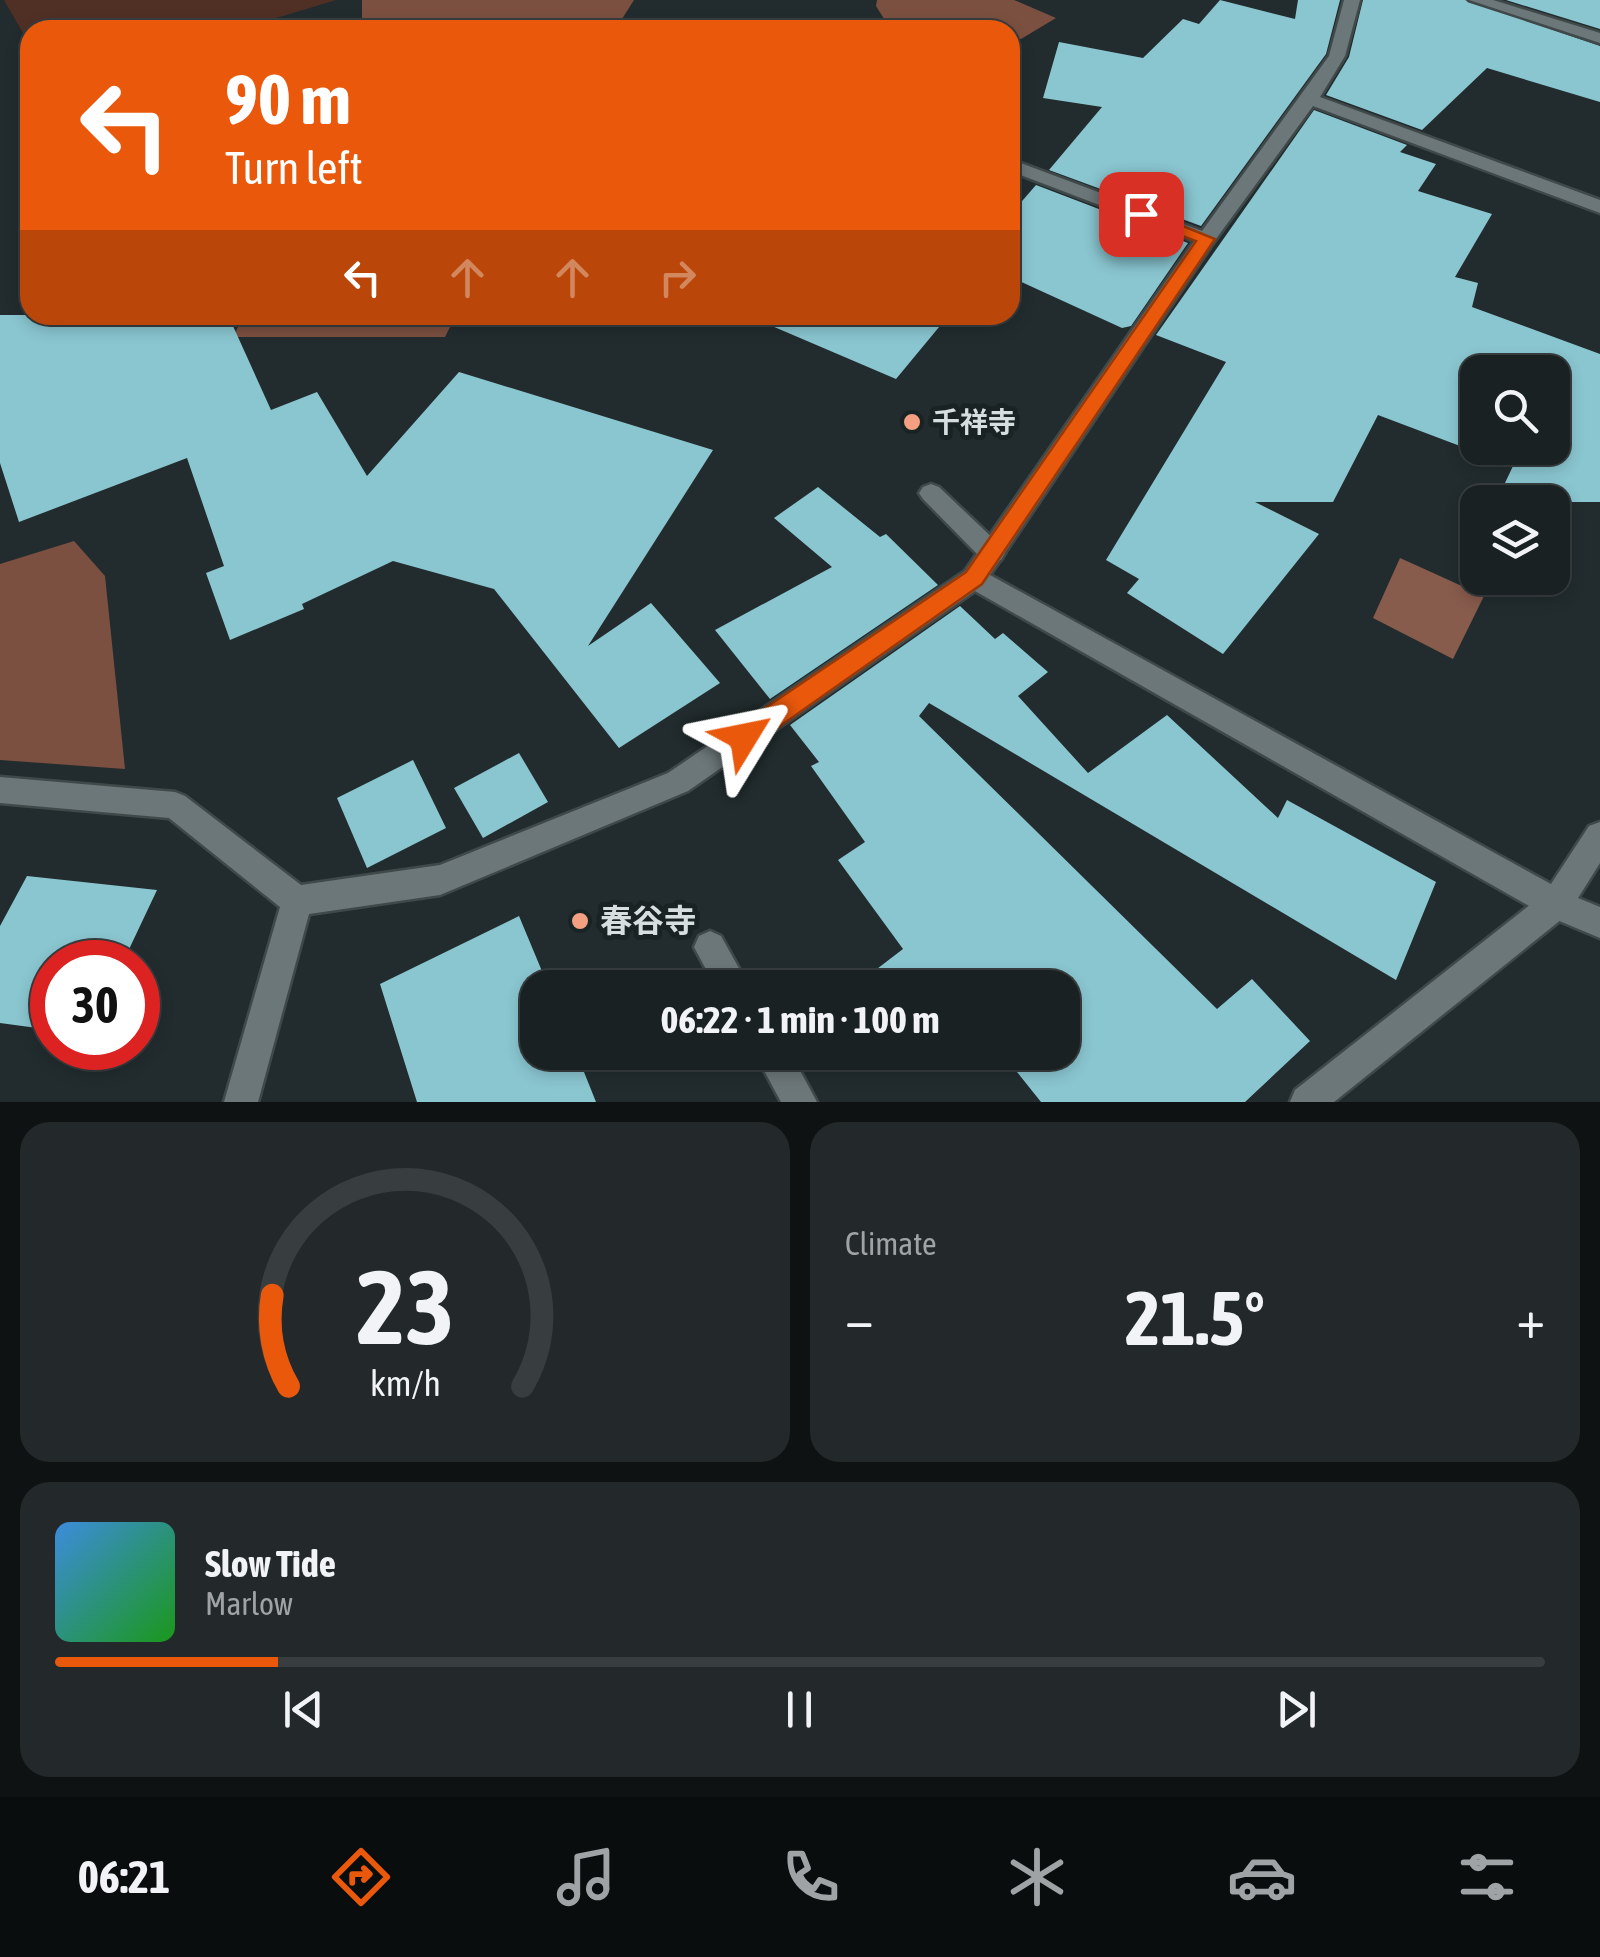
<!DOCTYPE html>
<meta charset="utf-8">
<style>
body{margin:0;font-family:"Asap Condensed","Noto Sans JP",sans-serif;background:#23292a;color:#f1f3f6;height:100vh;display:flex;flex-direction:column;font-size:38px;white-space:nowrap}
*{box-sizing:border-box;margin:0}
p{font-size:32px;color:#9fa3a5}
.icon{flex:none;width:55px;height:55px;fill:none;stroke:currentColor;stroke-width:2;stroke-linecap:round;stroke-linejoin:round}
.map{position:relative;height:1102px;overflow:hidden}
.drawer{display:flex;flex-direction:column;gap:20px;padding:20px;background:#0e1213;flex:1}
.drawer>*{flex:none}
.banner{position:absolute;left:20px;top:20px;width:1000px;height:305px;border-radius:30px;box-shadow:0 5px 15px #0003,0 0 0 2px #383e40;background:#ea580c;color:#fff;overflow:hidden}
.fabs{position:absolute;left:1460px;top:355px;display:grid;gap:20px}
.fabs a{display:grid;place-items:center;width:110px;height:110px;border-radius:20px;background:#1a2122;box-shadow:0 5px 15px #0003,0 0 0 2px #383e40;font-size:50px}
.speed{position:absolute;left:30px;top:940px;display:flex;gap:20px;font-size:50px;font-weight:700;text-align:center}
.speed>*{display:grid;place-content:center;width:130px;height:130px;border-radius:50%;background:#1a2122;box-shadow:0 5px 15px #0003,0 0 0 2px #383e40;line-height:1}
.speed .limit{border:15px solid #d22;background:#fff;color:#111}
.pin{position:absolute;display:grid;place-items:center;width:85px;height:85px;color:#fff;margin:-42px;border-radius:20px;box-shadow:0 5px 15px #0006}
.me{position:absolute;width:110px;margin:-55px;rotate:55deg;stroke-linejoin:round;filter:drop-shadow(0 0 8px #0008)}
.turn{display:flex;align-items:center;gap:35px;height:210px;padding:0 40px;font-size:45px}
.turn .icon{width:130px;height:130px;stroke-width:2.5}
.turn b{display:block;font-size:70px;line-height:85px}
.lanes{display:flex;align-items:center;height:95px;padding:0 40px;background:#0003;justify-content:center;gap:50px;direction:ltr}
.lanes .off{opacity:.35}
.big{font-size:75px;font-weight:700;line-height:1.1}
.drawer .tile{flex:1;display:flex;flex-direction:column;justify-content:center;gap:15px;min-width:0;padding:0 35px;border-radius:30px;background:#23292a}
.drawer .dial{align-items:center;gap:0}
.dial svg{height:260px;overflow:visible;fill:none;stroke:#383e40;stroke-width:7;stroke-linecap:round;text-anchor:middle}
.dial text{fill:#f1f3f6;stroke:none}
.song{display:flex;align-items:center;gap:30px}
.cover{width:120px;height:120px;border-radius:15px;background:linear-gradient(135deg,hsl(210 70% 55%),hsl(120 70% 35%))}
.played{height:10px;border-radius:5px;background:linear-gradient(90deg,#ea580c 15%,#383e40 15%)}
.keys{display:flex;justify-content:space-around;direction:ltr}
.heat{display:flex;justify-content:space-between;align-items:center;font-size:55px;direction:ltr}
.drawer .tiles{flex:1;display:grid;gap:20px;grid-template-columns:1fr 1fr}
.tile:last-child{grid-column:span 2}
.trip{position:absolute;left:520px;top:970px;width:560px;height:100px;border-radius:30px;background:#1a2122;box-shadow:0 5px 15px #0003,0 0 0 2px #383e40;font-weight:700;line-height:100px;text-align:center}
.tab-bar{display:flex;height:160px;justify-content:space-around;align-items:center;background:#0a0d0e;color:#9fa3a5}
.tab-bar .icon{width:70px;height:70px}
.tab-bar .selected{color:#ea580c}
.tab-bar b{font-size:45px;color:#f1f3f6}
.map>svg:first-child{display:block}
.green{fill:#503025}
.forest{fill:#7b5041}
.water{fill:#885c4d}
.building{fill:#8ac6d0;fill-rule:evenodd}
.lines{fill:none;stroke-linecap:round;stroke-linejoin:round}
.lane-casing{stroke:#40494a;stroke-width:5}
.street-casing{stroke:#40494a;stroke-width:5}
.secondary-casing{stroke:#40494a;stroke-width:5}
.lane{fill:#6c7779;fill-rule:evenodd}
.street{fill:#6c7779;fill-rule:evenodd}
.secondary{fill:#6c7779;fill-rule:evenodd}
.route{fill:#ea580c;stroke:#983908;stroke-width:2.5}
.poi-dot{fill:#f39f82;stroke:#192324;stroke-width:4}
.labels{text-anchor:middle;stroke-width:10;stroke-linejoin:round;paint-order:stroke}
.poi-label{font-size:28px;font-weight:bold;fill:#d7dedf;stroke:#192324;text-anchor:start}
.near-poi-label{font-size:32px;font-weight:bold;fill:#d7dedf;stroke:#192324;text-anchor:start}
</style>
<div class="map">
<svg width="1600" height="1102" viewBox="0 0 1600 1102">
<rect width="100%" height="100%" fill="#222c2e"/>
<!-- green -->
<polygon class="green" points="4,0 336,0 237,30 30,30 30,45"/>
<!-- forest -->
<g class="forest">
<polygon points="362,0 634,0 615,30 362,30"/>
<polygon points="877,0 1014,0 1056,18 1021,39 1010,39 1010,30 891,30 876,6"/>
<polygon points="244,315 456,315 445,337 233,337"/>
<polygon points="74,541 105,576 125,769 0,760 0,564"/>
</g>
<!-- water -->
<polygon class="water" points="1400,558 1484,596 1453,659 1373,618"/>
<!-- building -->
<g class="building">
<polygon points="1220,0 1295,19 1298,0 1340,0 1326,54 1201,226 1049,170 1102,107 1043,98 1059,42 1143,58 1183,19 1199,24"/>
<polygon points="1363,0 1465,0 1600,46 1600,102 1487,68 1422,130 1326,95 1349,57"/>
<polygon points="1506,0 1600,0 1600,29"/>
<path d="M1314,110L1407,145L1400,152L1436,164L1418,191L1492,214L1455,277L1478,283L1472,307L1600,354V502H1496L1513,466L1378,415L1333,502H1255L1319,534L1223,654L1127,593L1139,579L1106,560L1226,362L1156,335ZM1478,372H1552V448H1478Z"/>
<polygon points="1036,185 1188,243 1131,326 1122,328 1015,279 1010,215"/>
<polygon points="0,315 228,315 271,410 317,392 367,476 459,372 713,450 588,646 651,603 720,683 619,748 494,589 393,561 302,604 304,609 230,640 206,573 224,566 187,458 19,522 0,463"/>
<polygon points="746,315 949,315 896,379"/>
<polygon points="818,487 880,537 886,534 938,585 770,699 715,630 832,567 774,518"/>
<polygon points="960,606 995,639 1003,633 1048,672 1018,696 1088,773 1167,715 1278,818 1287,800 1436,882 1396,980 929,703 919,716 1217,1009 1252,979 1310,1041 1245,1102 1041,1102 1001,1052 1062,1052 1062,988 852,988 903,949 838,860 865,842 811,766 819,762 790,725"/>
<polygon points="519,753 548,802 483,838 454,788"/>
<polygon points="413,760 446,828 367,868 337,798"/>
<polygon points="27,876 157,890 123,962 52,962 52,1030 0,1023 0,926"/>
<polygon points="519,916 549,988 538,988 538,1052 576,1052 596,1102 417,1102 380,984"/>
</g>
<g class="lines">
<!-- lane casing -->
<g class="lane-casing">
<g id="lane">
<polygon points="931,484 939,487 1001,546 1005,553 1001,560 983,560 923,499 919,493 923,487"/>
<polygon points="710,931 721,936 750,988 716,988 694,947 699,936"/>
<polygon points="754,1052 790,1052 817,1102 781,1102"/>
</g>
</g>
<!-- street casing -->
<g class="street-casing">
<g id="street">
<polygon points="1344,0 1360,0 1345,56 1320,97 1600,200 1600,213 1313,106 1213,243 990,575 1551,884 1589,826 1600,822 1600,863 1578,898 1600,907 1600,938 1545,915 975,591 688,791 440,895 309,914 258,1102 224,1102 280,907 169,818 0,803 0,777 175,792 185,796 301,885 440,865 668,773 965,571 1194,241 1010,171 1010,159 1202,231 1329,56"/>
<polygon points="1469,0 1493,0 1600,33 1600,43"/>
<polygon points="645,22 660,30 639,30 639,24"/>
</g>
</g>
<!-- secondary casing -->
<g class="secondary-casing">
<polygon id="secondary" points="1556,889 1567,893 1572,904 1567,915 1334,1102 1290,1102 1295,1090 1545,893"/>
</g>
<!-- lane -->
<use href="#lane" class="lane"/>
<!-- street -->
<use href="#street" class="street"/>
<!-- secondary -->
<use href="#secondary" class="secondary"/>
</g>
<!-- route -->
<polygon class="route" points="1141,209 1215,239 982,584 753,745 744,748 734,745 731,737 734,729 966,572 1196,241 1135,218 1132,214"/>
<!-- markers -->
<g class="poi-dot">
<circle cx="912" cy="422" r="10"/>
<circle cx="580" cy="921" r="10"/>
</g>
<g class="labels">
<!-- poi labels -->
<g class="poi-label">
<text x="932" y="432">千祥寺</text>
</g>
<!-- near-poi labels -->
<g class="near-poi-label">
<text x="600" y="932">春谷寺</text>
</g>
</g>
</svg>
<div class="fabs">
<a><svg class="icon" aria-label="search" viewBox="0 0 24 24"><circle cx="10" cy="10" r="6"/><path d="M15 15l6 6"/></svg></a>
<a><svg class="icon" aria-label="layers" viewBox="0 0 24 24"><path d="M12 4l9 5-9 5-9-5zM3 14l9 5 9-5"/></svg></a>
</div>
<div class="speed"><div class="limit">30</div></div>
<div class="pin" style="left:1141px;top:214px;background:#d93025"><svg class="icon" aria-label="arrive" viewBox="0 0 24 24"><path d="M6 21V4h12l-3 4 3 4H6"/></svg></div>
<svg class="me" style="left:744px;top:737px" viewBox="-20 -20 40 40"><path d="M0-17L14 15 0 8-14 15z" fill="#ea580c" stroke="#fff" stroke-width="4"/></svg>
<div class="trip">06:22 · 1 min · 100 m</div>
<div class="banner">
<div class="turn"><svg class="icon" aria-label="left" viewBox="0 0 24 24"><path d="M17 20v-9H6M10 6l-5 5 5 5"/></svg><div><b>90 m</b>Turn left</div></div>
<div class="lanes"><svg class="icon" aria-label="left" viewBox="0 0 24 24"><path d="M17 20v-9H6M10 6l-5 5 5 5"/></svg><svg class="icon off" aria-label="ahead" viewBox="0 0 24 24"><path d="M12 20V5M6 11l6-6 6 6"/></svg><svg class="icon off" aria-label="ahead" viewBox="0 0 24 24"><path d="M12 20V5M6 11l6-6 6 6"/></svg><svg class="icon off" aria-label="right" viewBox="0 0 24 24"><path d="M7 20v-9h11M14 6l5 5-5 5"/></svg></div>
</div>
</div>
<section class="drawer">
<div class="tiles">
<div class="tile dial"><svg viewBox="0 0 100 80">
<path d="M14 69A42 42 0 1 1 86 69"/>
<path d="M14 69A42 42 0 0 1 9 41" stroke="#ea580c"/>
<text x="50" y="56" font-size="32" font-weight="700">23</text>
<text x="50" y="72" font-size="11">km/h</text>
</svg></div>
<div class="tile"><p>Climate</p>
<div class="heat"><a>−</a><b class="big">21.5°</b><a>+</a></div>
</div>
<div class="tile">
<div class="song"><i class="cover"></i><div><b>Slow Tide</b><p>Marlow</p></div></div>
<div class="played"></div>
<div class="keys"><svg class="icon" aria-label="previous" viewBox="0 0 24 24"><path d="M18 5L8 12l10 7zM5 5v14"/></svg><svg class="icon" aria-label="pause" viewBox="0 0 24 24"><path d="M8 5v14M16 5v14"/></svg><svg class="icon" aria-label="next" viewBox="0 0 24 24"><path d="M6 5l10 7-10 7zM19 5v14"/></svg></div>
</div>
</div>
</section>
<nav class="tab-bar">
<b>06:21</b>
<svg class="icon selected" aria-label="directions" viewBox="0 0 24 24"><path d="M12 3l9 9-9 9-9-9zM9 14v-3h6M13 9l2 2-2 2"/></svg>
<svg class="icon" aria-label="music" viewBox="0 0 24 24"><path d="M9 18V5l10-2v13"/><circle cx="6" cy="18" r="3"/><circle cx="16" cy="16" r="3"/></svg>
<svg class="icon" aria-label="phone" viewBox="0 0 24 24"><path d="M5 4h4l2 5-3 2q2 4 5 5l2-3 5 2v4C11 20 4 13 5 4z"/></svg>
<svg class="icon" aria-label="climate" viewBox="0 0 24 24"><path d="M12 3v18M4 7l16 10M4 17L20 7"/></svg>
<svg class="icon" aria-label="car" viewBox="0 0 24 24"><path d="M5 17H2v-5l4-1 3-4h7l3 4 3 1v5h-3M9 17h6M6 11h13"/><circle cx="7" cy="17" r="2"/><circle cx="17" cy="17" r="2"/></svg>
<svg class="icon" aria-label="filters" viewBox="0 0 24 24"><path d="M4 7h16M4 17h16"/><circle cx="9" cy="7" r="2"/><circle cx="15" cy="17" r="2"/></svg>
</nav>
